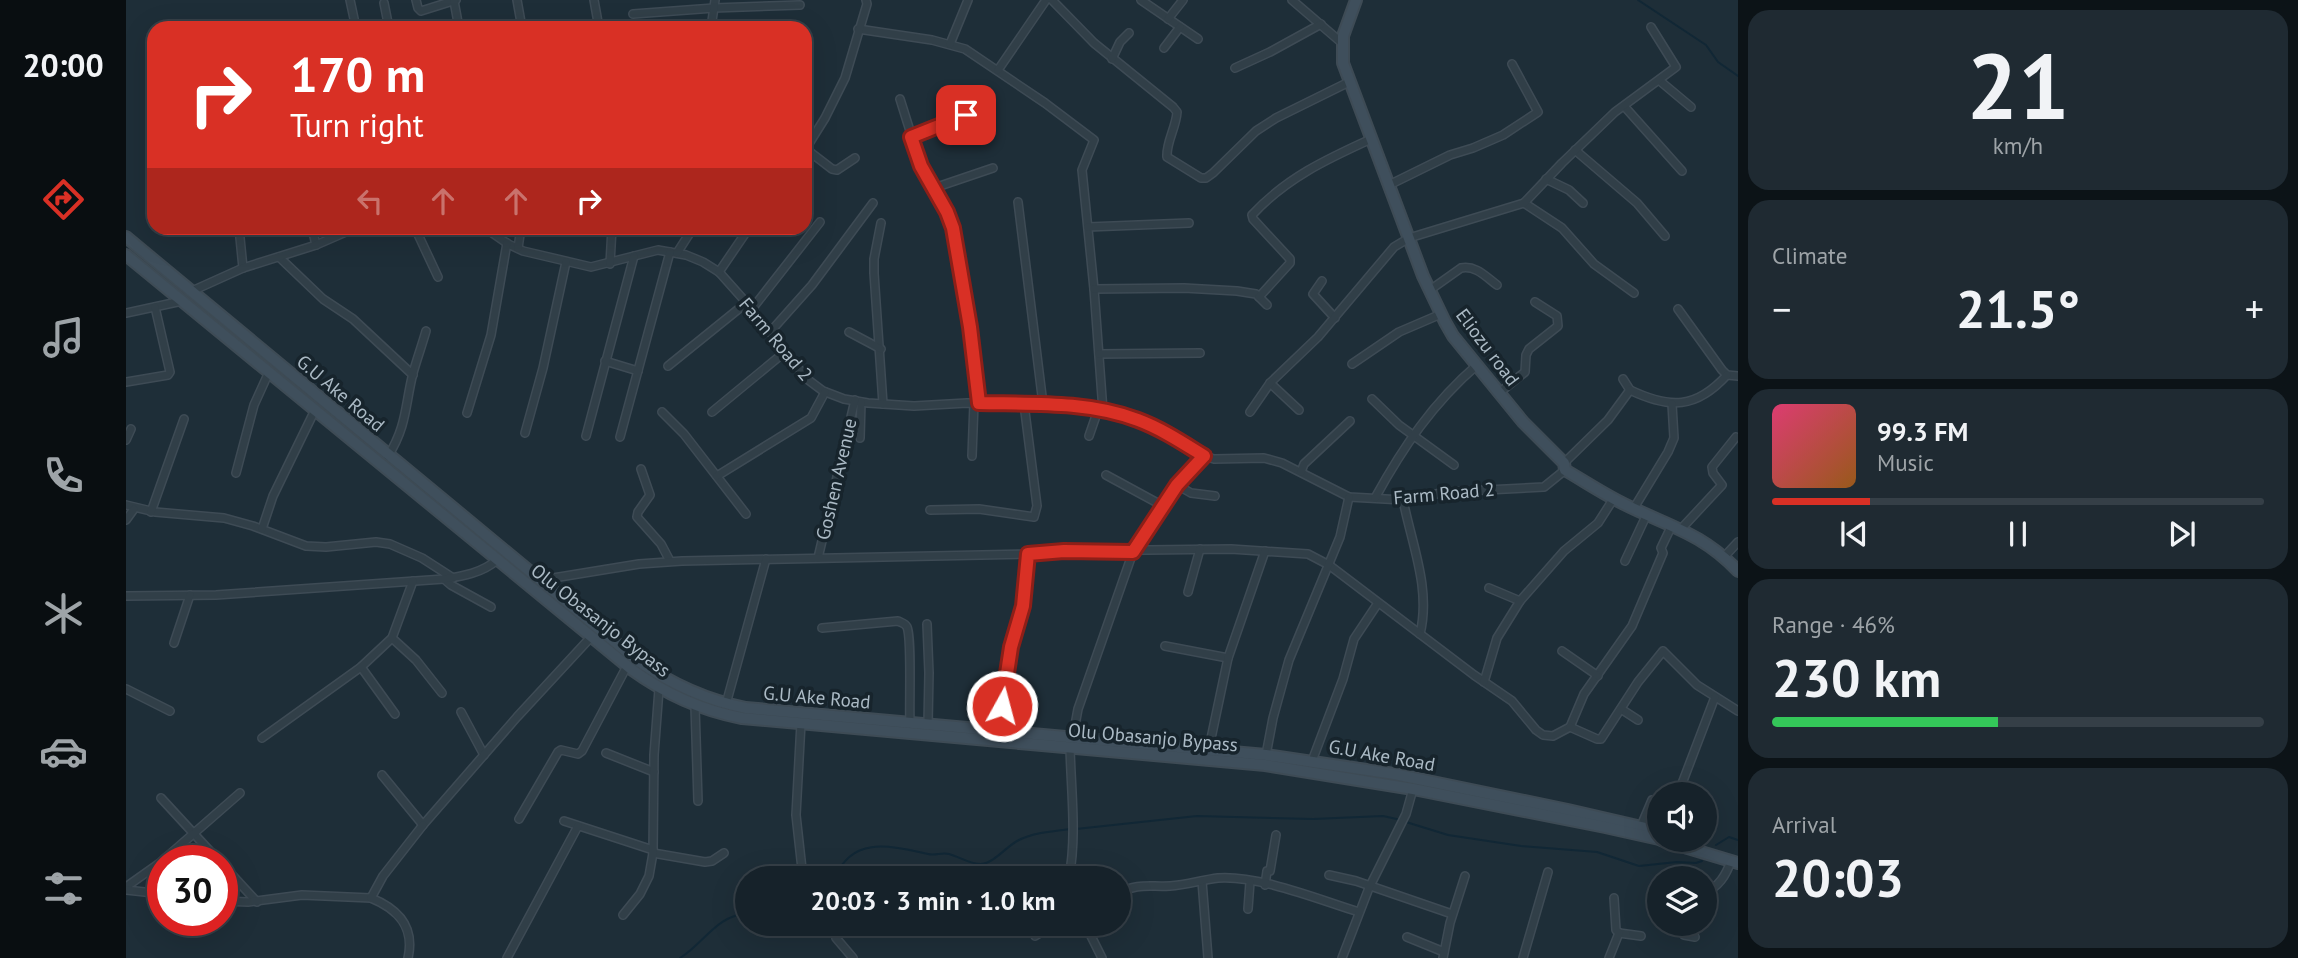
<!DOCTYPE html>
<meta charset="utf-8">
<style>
body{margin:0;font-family:"PT Sans",sans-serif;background:#1f2a32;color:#f1f3f6;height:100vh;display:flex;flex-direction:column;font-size:26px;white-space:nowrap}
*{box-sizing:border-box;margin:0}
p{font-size:23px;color:#9ea4a8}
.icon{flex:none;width:38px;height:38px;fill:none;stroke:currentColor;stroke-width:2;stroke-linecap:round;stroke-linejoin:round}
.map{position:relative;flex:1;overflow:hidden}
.side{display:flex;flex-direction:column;gap:10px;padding:10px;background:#0c1317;width:560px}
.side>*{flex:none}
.banner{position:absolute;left:21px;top:21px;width:665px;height:214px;border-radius:21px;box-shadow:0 7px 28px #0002,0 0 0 2px #353f47;background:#d93025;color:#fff;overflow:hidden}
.fabs{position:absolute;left:1521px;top:782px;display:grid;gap:14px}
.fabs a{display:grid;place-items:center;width:70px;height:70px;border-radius:50%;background:#16222a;box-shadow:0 7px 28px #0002,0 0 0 2px #353f47;font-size:35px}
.speed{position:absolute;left:21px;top:845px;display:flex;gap:14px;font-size:35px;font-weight:700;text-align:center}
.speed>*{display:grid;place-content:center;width:91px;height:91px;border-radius:50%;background:#16222a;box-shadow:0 7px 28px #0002,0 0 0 2px #353f47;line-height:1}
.speed .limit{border:10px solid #d22;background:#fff;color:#111}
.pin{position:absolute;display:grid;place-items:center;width:60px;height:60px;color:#fff;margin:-30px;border-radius:14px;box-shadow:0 4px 10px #0006}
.me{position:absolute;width:77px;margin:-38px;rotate:7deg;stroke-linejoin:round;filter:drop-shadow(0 0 5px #0008)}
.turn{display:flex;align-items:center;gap:24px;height:147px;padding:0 28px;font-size:32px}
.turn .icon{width:91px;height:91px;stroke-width:2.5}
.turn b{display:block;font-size:49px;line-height:60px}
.lanes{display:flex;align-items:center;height:66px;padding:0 28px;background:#0003;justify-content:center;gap:35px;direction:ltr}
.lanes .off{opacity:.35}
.big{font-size:52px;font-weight:800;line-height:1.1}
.side .card{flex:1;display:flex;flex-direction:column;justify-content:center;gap:10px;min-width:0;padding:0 24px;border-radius:21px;background:#1f2a32}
.side .dial{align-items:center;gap:0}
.dial b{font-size:91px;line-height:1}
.song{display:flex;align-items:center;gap:21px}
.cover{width:84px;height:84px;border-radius:10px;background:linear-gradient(135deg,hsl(340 70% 55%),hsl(30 70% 35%))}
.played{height:7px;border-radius:4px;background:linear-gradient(90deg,#d93025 20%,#353f47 20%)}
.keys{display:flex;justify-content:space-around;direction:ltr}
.heat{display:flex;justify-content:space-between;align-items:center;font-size:38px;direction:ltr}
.charge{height:10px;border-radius:5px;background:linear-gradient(90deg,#34c759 46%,#353f47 0)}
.trip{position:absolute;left:609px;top:866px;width:396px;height:70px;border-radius:35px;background:#16222a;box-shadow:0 7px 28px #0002,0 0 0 2px #353f47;font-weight:800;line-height:70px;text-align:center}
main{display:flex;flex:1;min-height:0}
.tabs{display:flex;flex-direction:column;width:126px;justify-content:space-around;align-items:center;background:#090e11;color:#9ea4a8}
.tabs .icon{width:49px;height:49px}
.tabs .active{color:#d93025}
.tabs b{font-size:32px;color:#f1f3f6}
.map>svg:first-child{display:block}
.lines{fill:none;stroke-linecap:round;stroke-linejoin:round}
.stream{stroke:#112735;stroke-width:2}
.street-casing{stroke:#3e4b55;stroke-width:10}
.secondary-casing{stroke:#3e4b55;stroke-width:14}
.street{stroke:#313f48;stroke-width:7}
.secondary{stroke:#3f4f5c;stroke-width:10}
.route-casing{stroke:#8d1f18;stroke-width:18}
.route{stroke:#d93025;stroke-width:12}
.labels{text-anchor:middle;stroke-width:7;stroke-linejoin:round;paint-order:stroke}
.street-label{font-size:19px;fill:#abbac5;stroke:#17242c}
</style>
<main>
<nav class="tabs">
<b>20:00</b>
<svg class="icon active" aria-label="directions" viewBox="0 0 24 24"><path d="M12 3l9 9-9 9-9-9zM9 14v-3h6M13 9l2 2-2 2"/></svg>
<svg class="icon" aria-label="music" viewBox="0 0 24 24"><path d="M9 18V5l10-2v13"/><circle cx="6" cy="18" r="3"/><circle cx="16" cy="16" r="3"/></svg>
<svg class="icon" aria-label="phone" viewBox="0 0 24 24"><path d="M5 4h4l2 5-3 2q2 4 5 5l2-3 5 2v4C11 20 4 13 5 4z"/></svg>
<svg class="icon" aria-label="climate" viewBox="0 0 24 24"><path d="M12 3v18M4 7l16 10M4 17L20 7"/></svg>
<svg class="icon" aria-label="car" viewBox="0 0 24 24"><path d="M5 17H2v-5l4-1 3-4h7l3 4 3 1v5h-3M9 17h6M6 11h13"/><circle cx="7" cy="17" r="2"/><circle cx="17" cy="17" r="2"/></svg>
<svg class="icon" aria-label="filters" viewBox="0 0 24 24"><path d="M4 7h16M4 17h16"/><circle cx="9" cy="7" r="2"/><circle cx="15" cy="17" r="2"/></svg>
</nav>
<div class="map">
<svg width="1612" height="958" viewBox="0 0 1612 958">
<rect width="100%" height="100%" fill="#1e2e38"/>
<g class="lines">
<!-- stream -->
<g class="stream">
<polyline points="1512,0 1580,45 1592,62 1612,76"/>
<polyline points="1280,822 1322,835 1395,846 1471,852 1513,866 1551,862 1570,863 1576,861"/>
<polyline points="950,829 1071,816 1187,819 1257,816 1275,820"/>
<polyline points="1590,845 1603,837 1612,840"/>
<path d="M709,878C726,835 765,846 802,854C809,856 816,852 823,854C834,857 843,864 855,864C868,863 880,847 891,841C906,833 927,831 944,829"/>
<path d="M554,958C577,944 592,914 621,914"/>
</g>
<!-- street casing -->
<g class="street-casing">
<g id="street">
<polyline points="224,0 230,28"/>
<polyline points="290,0 292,8 295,11 330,0"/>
<polyline points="391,0 396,28"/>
<polyline points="468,0 473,28"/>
<path d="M926,0L968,43L1047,107L1051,112C1050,128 1040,142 1041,157L1075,178H1080L1087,173L1130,131L1150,118L1223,82"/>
<polyline points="1015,0 1072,39"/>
<polyline points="1166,0 1216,43"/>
<polyline points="328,1 333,28"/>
<polyline points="258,3 263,28"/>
<polyline points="507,14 588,8 674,5"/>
<polyline points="1042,19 1057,0"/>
<polyline points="585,28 589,0"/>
<polyline points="732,29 806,40 839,49 919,103 968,140 956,170 968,289 977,411"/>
<polyline points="824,44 842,0"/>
<polyline points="1038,48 1054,27"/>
<polyline points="986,59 994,42 1003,33"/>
<polyline points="1109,68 1144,52 1195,24"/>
<polyline points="872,70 920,0"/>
<polyline points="1534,81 1565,107"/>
<polyline points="774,99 795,166 821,212 827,228 843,326 853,403"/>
<polyline points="1498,106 1556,171"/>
<polyline points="785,137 855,109"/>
<polyline points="680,149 706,169 711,170 729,158"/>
<polyline points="679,150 699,118 719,78 741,4 740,0"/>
<polyline points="1449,150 1511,203 1539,236"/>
<polyline points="1420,179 1443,190 1457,203"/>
<polyline points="1263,185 1324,155 1347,148 1377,135 1412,112 1386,64"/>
<polyline points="808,188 867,168"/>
<polyline points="892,202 917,404"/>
<polyline points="1398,203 1436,228 1468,264 1508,293"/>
<polyline points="755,223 748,259 748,273 757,404"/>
<polyline points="962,227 1063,223"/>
<polyline points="113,228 117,268"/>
<polyline points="186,228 190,245"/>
<polyline points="289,228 312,277"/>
<polyline points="359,228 382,244 397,251 465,267 532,250 560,255 577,262 593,272 626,309 681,379 697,391 718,399 742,403 788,406 841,403 917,404 977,411 1010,419 1037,431 1078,456 1088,459 1138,458 1156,463 1223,497 1277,500 1321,492 1418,487 1439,470"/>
<polyline points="392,248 395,228"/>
<polyline points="551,253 567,228"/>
<polyline points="153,257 197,299 227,319 287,375"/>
<polyline points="484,264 486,228"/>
<polyline points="593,272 623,228"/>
<polyline points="1196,281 1187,294 1209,318"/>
<polyline points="968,289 1058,288 1111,291 1130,294 1141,305"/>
<path d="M1304,290L1335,268C1350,265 1360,277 1371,285"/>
<polyline points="66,291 117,268 190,245 229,228"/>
<path d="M1133,297L1164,263V259L1127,219L1126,215C1160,178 1201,159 1245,139"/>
<polyline points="626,309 694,222"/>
<polyline points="1552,309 1596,370 1601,375 1612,376"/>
<polyline points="0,313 56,301"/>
<polyline points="645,331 686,285 747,203"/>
<polyline points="723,332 755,349"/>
<polyline points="973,354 1074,353"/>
<polyline points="479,361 512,371"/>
<polyline points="1226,364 1273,332 1315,314"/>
<polyline points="542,366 620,303"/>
<polyline points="1497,379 1504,390"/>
<polyline points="0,382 42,375 44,372 29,307"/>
<polyline points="1144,383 1173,410"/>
<polyline points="1373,393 1399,372 1400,355 1403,349 1432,326 1431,316 1409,302"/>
<polyline points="1246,399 1273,425 1328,465"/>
<polyline points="536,412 558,434 620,514"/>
<polyline points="586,412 660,351"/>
<polyline points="1124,412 1144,383 1192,337 1268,247 1283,238 1398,203 1436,163 1489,112 1550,67 1525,27"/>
<polyline points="341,413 365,335 381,243"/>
<polyline points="399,433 417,368 440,262"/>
<polyline points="460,436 508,256"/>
<polyline points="963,436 972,410"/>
<polyline points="494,437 544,252"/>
<polyline points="734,438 735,402"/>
<polyline points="0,440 5,429"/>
<path d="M262,456C281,426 279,405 287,373C291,359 296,345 300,331"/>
<polyline points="846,456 848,403"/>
<path d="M1438,463L1482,420L1504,390C1544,409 1570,409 1601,375"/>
<polyline points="515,469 524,495 512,512 511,517 535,544 544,561"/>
<polyline points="1175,472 1178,464 1224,421"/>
<polyline points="110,473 128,405 143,372"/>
<polyline points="980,475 1037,506"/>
<polyline points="591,476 685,418 699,392"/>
<polyline points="1051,485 1065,493 1089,496"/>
<path d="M1249,498C1277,447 1307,403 1351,365"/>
<path d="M1277,500C1286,545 1305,589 1294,634"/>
<polyline points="0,505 29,512 98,518 127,526 180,546 200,547 250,542 264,544 296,558 327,578"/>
<polyline points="1508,508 1542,452 1548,438 1546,404"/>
<polyline points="804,510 853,509 908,517 911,506 898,404"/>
<polyline points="25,512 58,419"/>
<polyline points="0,520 8,509"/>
<polyline points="136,529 147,496 189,410"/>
<polyline points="1555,529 1596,485 1587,473 1586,467 1610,437"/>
<polyline points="1598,557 1612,542"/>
<polyline points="692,558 729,400"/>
<polyline points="1499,561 1521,514"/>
<polyline points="318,579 325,585 365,607"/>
<polyline points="415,580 513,564 556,561 902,554 938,551 1105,549 1182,554 1203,565 1348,675 1386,701 1410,730 1417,735 1427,736 1444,727 1458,694 1506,626 1537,553 1535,548 1546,525"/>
<polyline points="1363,588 1394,601"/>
<polyline points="1062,592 1074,549"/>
<path d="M0,596L90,595L318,579C337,576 356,573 371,560"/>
<polyline points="801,624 803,673 802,724"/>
<path d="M696,628L772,621C776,623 779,623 781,627C786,638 783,706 784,722"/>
<polyline points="266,638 290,660 316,693"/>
<polyline points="48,643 64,595"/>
<polyline points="1039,646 1102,658"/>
<polyline points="1436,651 1472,676"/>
<polyline points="235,667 269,714"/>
<polyline points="1358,682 1371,638 1394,601 1438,551 1472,523 1488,498"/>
<polyline points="0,689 44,711"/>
<polyline points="600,704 640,559"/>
<polyline points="569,706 572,801"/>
<polyline points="1495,709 1512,720"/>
<polyline points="335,712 358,755"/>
<polyline points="675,723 670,815 677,878"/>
<polyline points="1444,727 1471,739 1475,739 1512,682 1537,651 1571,685 1612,711"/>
<polyline points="874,730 885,647 897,606 902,554"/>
<polyline points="947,736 952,709 1007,552 1051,485 1078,456"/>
<polyline points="136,738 235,667 266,638 287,581"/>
<polyline points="1083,748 1102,658 1139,551"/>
<polyline points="480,753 528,772"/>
<polyline points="1140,755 1147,718 1163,660 1214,537 1223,497"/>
<polyline points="1186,761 1217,679 1228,639 1252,603"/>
<polyline points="256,775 297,825 391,717 465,637"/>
<polyline points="1552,794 1589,697"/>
<polyline points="35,798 93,861"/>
<polyline points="393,819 432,752 435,750 452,754 456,751 501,666"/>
<polyline points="438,821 527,850"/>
<polyline points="1515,826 1526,800 1533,801"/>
<polyline points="527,853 579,862 586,861 598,853"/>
<polyline points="96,864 131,902"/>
<polyline points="1203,875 1230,881 1326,914"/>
<path d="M943,878C951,835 945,791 944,747"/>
<polyline points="1076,881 1082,958"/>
<polyline points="1139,885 1141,871 1144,871 1150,835"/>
<polyline points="0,887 35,862 114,793"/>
<polyline points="0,890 37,894"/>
<path d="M992,893C1012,883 1023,887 1044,886C1060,885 1076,880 1092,878C1133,875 1194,900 1233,912"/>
<path d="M1578,893C1593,887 1600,875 1605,861"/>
<polyline points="96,901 122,902 176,895 245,898"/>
<polyline points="1122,909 1124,882"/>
<polyline points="497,915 514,894 523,876 527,853 528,755 533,689"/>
<polyline points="959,924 976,958"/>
<polyline points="1558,924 1558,935 1569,937"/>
<polyline points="1493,933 1515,936"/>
<polyline points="909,936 929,924"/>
<polyline points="1281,937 1318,952"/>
<polyline points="710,938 727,958"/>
<path d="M282,958C289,927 272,909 245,898L257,876L297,825"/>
<polyline points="381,958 452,826"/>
<polyline points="1216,958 1243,888 1280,814 1287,789"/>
<polyline points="1317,958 1324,923 1339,876"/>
<polyline points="1397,958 1422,872"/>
<polyline points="1483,958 1493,933 1490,930 1488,898"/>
</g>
</g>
<!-- secondary casing -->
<g class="secondary-casing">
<g id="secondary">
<path d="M1230,0L1217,36V63L1297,276L1319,322L1327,336L1397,422L1438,463L1439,470C1458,481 1476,493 1496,503C1541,526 1575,532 1612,571"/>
<path d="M0,237L512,661C545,684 579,700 620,708L1140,755L1268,774L1442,810L1533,831"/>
<path d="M0,255L505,669C540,694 574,710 616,718L1139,765L1287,789L1479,827L1533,839"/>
<polyline points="1535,840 1612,863"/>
</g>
</g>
<!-- street -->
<use href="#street" class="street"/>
<!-- secondary -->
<use href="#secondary" class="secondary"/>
</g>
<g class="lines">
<!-- route casing -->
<g class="route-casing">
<path id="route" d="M840,115L785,137L795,166L821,212L827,228L844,327L853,403C905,404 963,401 1012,420C1036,429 1057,443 1078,456L1051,485L1007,552L938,551L902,554L897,606L885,647L876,706"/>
</g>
<!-- route -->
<use href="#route" class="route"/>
</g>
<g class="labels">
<!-- street labels -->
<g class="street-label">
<text transform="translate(650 339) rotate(50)" y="7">Farm Road 2</text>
<text transform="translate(1362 347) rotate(53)" y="7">Eliozu road</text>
<text transform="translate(215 393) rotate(40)" y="7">G.U Ake Road</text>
<text transform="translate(710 479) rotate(-77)" y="7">Goshen Avenue</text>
<text transform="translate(1318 493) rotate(-5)" y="7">Farm Road 2</text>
<text transform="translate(475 620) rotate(38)" y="7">Olu Obasanjo Bypass</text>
<text transform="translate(691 697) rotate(5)" y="7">G.U Ake Road</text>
<text transform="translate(1027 737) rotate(5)" y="7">Olu Obasanjo Bypass</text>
<text transform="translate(1256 755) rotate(10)" y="7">G.U Ake Road</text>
</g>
</g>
</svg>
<div class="fabs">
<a><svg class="icon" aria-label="sound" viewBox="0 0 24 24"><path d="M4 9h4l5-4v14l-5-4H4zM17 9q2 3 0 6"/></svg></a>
<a><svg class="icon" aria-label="layers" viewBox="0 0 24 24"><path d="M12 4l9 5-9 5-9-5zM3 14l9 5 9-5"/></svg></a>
</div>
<div class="speed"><div class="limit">30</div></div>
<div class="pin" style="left:840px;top:115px;background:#d93025"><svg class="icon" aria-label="arrive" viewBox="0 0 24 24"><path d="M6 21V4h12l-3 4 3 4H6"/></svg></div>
<svg class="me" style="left:876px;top:706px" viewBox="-20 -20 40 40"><circle r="17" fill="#d93025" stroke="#fff" stroke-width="3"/><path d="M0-11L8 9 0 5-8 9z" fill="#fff"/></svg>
<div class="trip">20:03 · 3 min · 1.0 km</div>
<div class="banner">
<div class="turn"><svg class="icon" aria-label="right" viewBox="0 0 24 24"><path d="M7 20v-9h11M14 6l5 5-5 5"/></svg><div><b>170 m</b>Turn right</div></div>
<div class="lanes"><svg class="icon off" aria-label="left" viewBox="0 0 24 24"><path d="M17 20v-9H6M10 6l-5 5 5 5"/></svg><svg class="icon off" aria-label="ahead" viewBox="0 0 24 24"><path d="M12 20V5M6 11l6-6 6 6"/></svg><svg class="icon off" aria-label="ahead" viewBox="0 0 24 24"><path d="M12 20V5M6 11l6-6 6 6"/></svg><svg class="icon" aria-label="right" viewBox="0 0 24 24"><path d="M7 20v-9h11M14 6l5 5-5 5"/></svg></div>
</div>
</div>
<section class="side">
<div class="card dial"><b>21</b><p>km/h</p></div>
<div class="card"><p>Climate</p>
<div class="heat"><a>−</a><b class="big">21.5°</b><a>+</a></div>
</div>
<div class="card">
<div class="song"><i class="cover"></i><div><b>99.3 FM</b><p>Music</p></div></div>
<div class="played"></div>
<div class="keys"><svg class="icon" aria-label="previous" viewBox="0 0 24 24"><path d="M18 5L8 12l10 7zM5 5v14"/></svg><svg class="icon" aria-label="pause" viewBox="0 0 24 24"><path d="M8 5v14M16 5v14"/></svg><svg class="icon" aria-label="next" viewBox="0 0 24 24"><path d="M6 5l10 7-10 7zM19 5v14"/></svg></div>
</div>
<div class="card"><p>Range · 46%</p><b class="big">230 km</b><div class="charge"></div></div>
<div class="card"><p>Arrival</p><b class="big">20:03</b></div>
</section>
</main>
